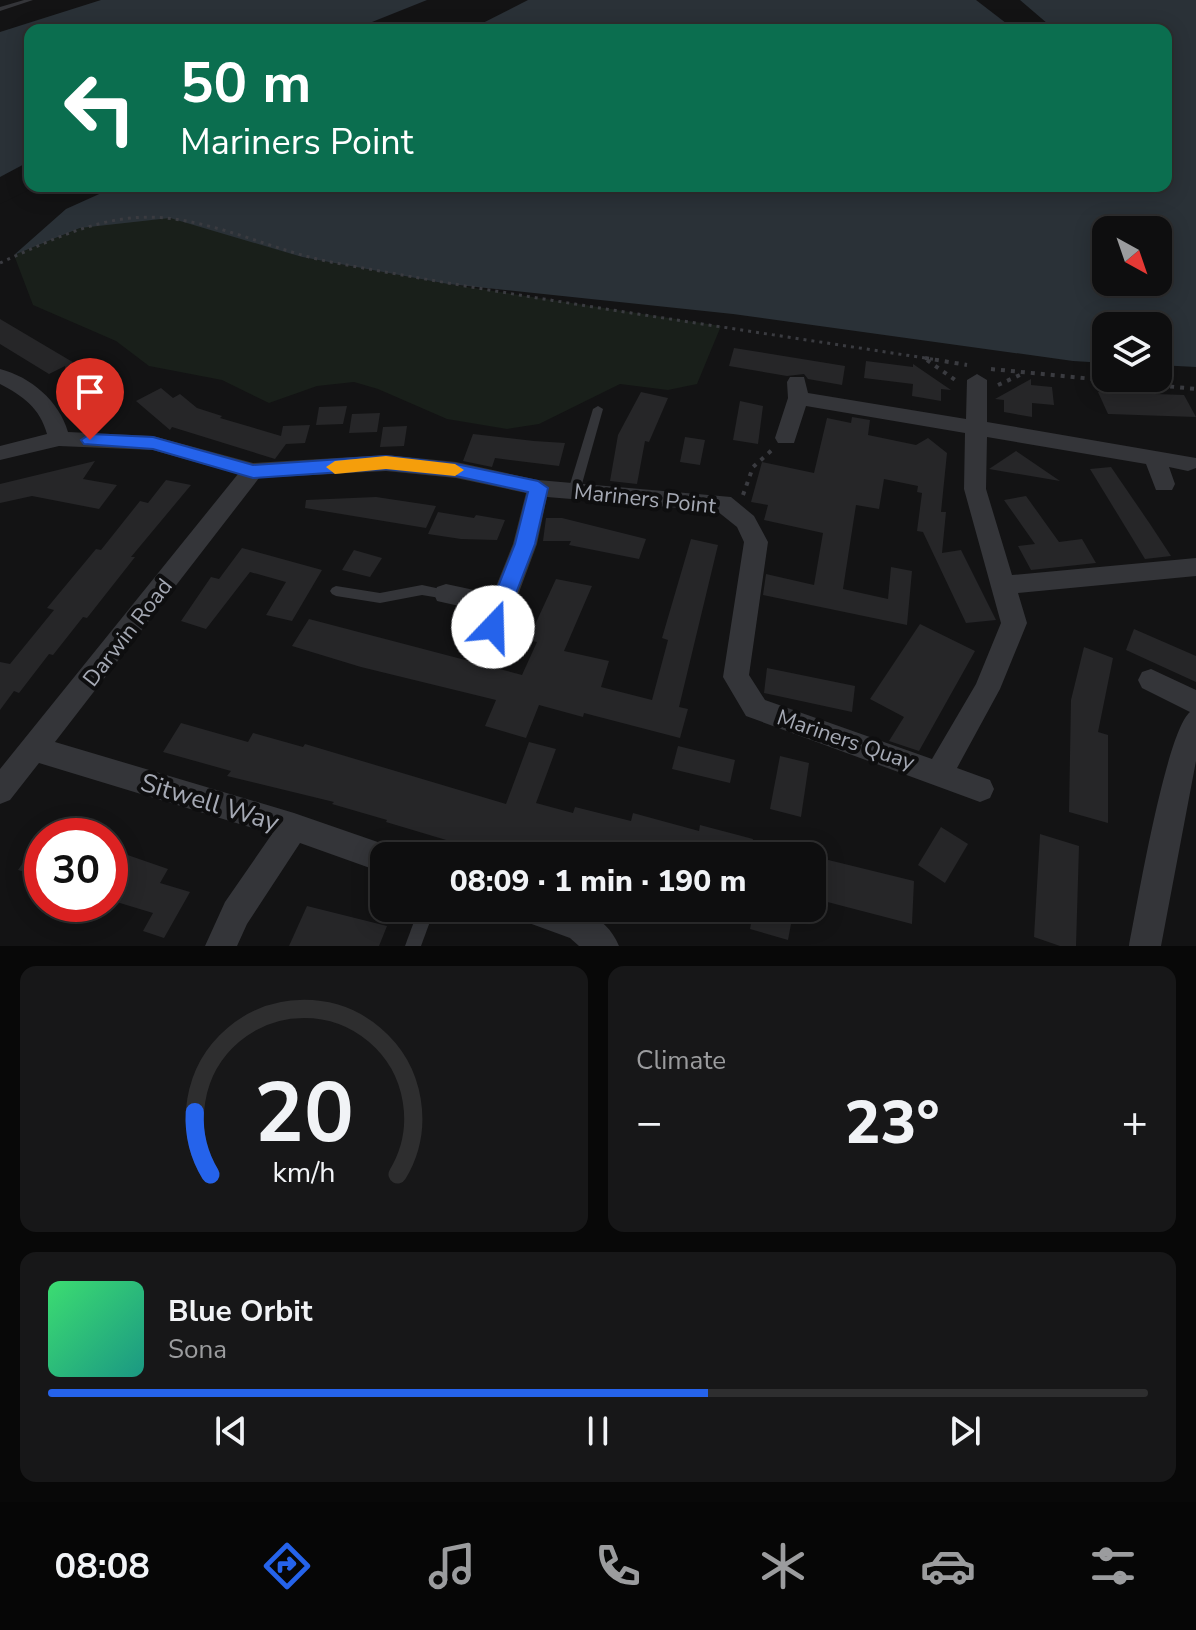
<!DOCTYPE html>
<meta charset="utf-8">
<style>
body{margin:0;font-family:"Nunito Sans",sans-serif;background:#171718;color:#f1f3f6;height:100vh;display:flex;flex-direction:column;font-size:30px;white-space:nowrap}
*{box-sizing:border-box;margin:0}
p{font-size:26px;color:#9b9c9e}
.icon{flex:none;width:44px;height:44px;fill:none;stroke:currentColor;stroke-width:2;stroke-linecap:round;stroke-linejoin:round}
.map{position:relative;height:946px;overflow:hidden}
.side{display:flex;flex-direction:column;gap:20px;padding:20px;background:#080808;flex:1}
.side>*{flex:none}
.hud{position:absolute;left:24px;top:24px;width:1148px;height:168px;border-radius:16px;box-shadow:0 4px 20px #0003,0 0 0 2px #2e2e2f;background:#0b6e4f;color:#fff;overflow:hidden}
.needle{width:52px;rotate:140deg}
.controls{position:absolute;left:1092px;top:216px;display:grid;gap:16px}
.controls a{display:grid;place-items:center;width:80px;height:80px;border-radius:16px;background:#0e0e0f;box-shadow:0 4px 20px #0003,0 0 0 2px #2e2e2f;font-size:40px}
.speed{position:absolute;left:24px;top:818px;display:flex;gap:16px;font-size:40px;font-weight:700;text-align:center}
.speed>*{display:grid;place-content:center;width:104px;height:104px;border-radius:50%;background:#0e0e0f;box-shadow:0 4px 20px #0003,0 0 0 2px #2e2e2f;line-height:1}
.speed .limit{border:12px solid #d22;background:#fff;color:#111}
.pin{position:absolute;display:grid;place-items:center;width:68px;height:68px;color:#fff;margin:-82px -34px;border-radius:50% 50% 50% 0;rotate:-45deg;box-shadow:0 0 8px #0007}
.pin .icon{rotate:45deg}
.me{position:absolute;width:88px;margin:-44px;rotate:21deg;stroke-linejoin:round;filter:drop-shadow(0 0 6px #0008)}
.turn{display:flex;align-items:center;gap:28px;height:168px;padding:0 24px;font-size:36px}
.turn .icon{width:104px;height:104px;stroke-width:2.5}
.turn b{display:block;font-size:56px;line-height:68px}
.big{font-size:60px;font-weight:800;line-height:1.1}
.side .widget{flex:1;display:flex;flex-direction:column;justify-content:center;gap:12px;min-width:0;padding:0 28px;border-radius:16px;background:#171718}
.side .dial{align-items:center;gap:0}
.dial svg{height:208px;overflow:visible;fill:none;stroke:#2e2e2f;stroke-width:7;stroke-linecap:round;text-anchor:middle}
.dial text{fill:#f1f3f6;stroke:none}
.song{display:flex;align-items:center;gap:24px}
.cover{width:96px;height:96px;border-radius:12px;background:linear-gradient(135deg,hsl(140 70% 55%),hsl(170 70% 35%))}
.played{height:8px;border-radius:4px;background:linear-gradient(90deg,#2563eb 60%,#2e2e2f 60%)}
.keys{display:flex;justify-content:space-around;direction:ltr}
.heat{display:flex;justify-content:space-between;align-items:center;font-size:44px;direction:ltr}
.side .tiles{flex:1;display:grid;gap:20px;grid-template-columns:1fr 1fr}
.widget:last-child{grid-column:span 2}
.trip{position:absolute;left:370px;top:842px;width:456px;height:80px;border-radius:16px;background:#0e0e0f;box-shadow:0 4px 20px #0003,0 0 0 2px #2e2e2f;font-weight:800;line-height:80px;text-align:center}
.tab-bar{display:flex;height:128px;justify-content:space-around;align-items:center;background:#060606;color:#9b9c9e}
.tab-bar .icon{width:56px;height:56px}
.tab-bar .on{color:#2563eb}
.tab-bar b{font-size:36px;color:#f1f3f6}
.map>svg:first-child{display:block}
.green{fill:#191f1a}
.water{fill:#2a3137;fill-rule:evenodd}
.pier{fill:#131314}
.building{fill:#262628}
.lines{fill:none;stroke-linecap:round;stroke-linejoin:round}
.path-far1{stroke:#3a3b40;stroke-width:3;stroke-dasharray:3 5;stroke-linecap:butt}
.path{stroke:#3a3b40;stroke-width:4;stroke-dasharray:4 6;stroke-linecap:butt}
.lane{fill:#343539;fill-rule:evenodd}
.street{fill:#343539;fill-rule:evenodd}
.route{fill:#2563eb;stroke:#184099;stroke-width:2}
.slow{fill:#f59e0b}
.labels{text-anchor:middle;stroke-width:8;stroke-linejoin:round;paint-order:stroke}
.street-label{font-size:22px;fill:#a5a9b4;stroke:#0e0e0f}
.near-street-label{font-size:26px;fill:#a5a9b4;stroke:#0e0e0f}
</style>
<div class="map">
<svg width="1196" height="946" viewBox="0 0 1196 946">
<rect width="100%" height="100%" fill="#131314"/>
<!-- green -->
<polygon class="green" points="131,218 170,218 204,226 302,257 448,284 721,326 697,384 668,390 620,384 539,424 507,429 447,419 378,389 354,382 317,386 269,403 222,380 149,366 116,341 33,305 14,255 80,228"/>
<!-- water -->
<path class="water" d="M0,0H1196V367L1158,365V326H1106V363L1073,361L733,314L448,284L302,257L170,218L80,228L14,255L66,209L117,186H1166V30H30V185L0,200ZM1106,230H1158V282H1106Z"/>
<!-- pier -->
<g class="pier">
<polygon points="0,0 101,0 0,32"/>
<polygon points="427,0 528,0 469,30 352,30"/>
<polygon points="976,0 1020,0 1055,30 1015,30"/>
<polygon points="30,161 30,186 33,188 0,204 0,177"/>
</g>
<!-- building -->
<g class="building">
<polygon points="0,319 81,367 122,396 97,402 98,411 68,418 65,366 49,374 0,344"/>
<polygon points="734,348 845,366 842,385 808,379 804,374 787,376 729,366"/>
<polygon points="866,361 913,367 913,364 951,390 941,389 941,401 912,396 913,384 864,378"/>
<polygon points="1031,379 1031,385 1052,387 1054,405 1032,403 1032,417 1004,412 1004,400 995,399"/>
<polygon points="161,388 173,398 180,394 197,408 222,416 220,418 281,436 283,426 310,425 305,443 286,444 275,459 172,427 170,430 136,401"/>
<polygon points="641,392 668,398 649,442 645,441 637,484 610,481 618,435"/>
<polygon points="1098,392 1184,395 1196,417 1108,414"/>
<polygon points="740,401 763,406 758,444 733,440"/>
<polygon points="347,406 343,424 316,425 319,407"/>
<polygon points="380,413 377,432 349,433 352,414"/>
<polygon points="852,417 870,420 868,435 916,445 928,438 947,453 941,512 946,512 942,553 961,550 996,620 966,623 923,532 917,531 922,493 917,492 918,486 884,479 879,509 856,505 843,589 888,599 891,567 912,571 907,625 763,595 766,574 814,585 823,533 764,520 768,505 751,502 762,462 814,473 827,418 851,423"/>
<polygon points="407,426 404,446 380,447 383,427"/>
<polygon points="473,434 534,441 565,443 559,466 495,458 492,467 463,461"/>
<polygon points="685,437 705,440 700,465 680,462"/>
<polygon points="1016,451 1060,481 989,469"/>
<polygon points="95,461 83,479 117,485 99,509 32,496 0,503 0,484"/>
<polygon points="1111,467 1150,524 1171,556 1145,559 1090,469"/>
<polygon points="166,480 191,485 131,557 135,557 87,618 83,617 53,655 49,654 19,693 14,691 0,710 0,662 10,664 54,610 47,608 96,549 101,550 140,501 148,503"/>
<polygon points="1026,496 1059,542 1082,539 1096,563 1031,570 1018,546 1035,544 1004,500"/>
<polygon points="376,497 436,506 426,528 305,508 306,500"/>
<polygon points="438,512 474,518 476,515 505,520 497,540 461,539 428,534"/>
<polygon points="546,518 562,518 646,539 639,559 569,545 571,541 543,541"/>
<polygon points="691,539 718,545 679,707 688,709 680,738 584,713 583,717 539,705 526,738 485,726 496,700 361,667 292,646 309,619 522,675 537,642 528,640 556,579 592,586 564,651 609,661 601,687 652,700 668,640 662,638"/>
<polygon points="242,548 322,570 292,621 266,615 286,582 250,572 206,629 181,621 211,577 219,579"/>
<polygon points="354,550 382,558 370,577 342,570"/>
<polygon points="920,624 975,651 919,751 889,741 904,717 870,699"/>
<polygon points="1134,629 1196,656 1196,682 1126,650"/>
<polygon points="1084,647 1113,658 1098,732 1108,735 1108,823 1069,812 1071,700"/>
<polygon points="767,668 855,686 852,712 764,693"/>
<polygon points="181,723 248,742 253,733 303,747 305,744 506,804 529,742 556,749 536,803 573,813 575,807 631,821 633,813 699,831 700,825 753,839 749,856 641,856 612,848 610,856 580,856 547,847 543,856 537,856 486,841 483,851 386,822 387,820 332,804 334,802 227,776 231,771 163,752"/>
<polygon points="678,746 735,760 730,783 672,769"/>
<polygon points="780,756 809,763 801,817 770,809"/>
<polygon points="941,827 968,844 945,883 918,865"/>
<polygon points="1040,834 1079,846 1076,946 1060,946 1034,937"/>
<polygon points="42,835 42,877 18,870"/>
<polygon points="116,851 168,869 160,883 190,892 164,938 143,931 153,913 110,900 110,860"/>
<polygon points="812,856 914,881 912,924 812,898"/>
<polygon points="307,906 387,926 379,946 289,946"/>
<polygon points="754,908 794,908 788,940 750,929"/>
</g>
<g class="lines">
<!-- path-far1 -->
<path class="path-far1" d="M0,263C42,244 84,223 131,218C201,211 268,251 336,263C535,300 737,329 938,360"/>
<!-- path -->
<g class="path">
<polyline points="925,358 967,365"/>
<polyline points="927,360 958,382"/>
<polyline points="991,369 1196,389"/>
<polyline points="998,385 1022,374"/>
<polyline points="743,495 753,467 772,450"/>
</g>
<!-- lane -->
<g class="lane">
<polygon points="24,0 33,0 0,11 0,7"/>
<polygon points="598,406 603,409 580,491 574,495 568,491 593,409"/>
<polygon points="422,585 450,591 452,594 450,597 446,599 422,595 380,603 336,596 332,594 330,591 332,588 336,586 380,593"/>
<polygon points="419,908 435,908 421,946 405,946"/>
</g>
<!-- street -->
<g class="street">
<path d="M0,369C31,377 59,401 68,432L153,436L253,463L386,455L456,462L538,480L731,497L754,516L768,542L749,675L765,700L932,759L976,684L1001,623L964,489L965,433L806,406L794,443H778L775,438L788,398L787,382L790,377H804L808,393L966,419L967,380L977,374L987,380V422L1196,458V468L1188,471L1169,467L1175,484L1172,490H1156L1146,464L987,437L986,489L1012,575L1196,558V576L1018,593L1027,623L1000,689L957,768L990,780L994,789L990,798L980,802L746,716L723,677L744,542L737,527L717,511L547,497L537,544L506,627L502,634L493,637L484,634L480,627L486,612L437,601L434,594L437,587L446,584L493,594L513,544L526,493L456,478L386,471L259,478L55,742L294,813L395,848L398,856H384V873L300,843L247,924L237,946H205L225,902L272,834L39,763L10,800L0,804V769L238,474L153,450L59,446L0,460V446L47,434C40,408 23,396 0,384Z"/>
<path d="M1151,669L1196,690V761L1161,946H1129C1137,906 1166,732 1190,712L1142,688L1138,680L1142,672Z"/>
<path d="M513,908C554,908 600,901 619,946H579L570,938L518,919Z"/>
</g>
</g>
<!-- route -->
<polygon class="route" points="90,434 153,437 253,465 386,456 456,464 538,481 548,488 535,544 503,627 500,633 493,635 485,633 482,627 515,544 528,492 456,476 386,469 253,478 153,449 84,444 81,440"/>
<!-- slow -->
<polygon class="slow" points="386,456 455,464 464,470 455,476 386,469 335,474 326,467 335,461"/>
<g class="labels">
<!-- street labels -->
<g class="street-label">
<text transform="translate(645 498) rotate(6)" y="8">Mariners Point</text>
<text transform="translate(127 632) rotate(-52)" y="8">Darwin Road</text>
<text transform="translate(846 739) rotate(19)" y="8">Mariners Quay</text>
</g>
<!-- near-street labels -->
<g class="near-street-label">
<text transform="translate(210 802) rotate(17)" y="9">Sitwell Way</text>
</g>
</g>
</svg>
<div class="controls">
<a><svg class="needle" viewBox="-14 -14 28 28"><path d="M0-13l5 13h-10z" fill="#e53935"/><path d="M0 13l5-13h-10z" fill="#9b9c9e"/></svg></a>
<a><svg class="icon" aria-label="layers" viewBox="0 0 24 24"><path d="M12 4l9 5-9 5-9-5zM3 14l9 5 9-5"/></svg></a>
</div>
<div class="speed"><div class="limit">30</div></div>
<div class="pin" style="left:90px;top:440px;background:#d93025"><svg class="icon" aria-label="arrive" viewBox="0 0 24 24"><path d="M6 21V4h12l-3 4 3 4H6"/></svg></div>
<svg class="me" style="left:493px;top:627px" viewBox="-20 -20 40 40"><circle r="19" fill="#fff"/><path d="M0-13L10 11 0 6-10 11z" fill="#2563eb"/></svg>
<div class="trip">08:09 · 1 min · 190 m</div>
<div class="hud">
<div class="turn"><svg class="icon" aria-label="left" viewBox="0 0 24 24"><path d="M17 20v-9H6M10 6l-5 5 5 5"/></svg><div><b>50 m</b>Mariners Point</div></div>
</div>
</div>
<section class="side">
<div class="tiles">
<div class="widget dial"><svg viewBox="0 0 100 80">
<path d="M14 69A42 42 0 1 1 86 69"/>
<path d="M14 69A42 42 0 0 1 8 45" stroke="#2563eb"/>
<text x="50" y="56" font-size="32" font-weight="700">20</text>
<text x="50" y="72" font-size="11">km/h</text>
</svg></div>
<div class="widget"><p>Climate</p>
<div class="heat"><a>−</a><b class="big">23°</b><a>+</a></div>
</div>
<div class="widget">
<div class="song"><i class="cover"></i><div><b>Blue Orbit</b><p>Sona</p></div></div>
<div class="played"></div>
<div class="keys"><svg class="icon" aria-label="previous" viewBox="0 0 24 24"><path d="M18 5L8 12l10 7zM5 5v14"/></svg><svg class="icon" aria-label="pause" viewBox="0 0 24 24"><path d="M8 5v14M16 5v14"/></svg><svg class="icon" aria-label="next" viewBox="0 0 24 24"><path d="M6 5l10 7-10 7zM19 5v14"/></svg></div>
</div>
</div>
</section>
<nav class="tab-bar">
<b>08:08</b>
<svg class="icon on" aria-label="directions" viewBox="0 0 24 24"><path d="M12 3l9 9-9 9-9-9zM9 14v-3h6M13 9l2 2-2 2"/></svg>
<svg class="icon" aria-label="music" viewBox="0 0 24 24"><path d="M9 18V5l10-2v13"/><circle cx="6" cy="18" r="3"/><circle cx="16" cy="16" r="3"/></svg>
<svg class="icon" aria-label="phone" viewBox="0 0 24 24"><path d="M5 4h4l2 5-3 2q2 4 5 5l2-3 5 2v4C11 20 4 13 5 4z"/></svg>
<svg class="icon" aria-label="climate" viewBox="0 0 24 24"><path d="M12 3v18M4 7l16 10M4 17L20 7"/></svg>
<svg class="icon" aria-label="car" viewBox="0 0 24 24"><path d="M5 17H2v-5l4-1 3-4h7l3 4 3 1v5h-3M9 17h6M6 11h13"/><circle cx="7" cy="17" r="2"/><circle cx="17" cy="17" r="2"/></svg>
<svg class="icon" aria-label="filters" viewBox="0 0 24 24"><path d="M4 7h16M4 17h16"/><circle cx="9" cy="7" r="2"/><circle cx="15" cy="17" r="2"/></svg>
</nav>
